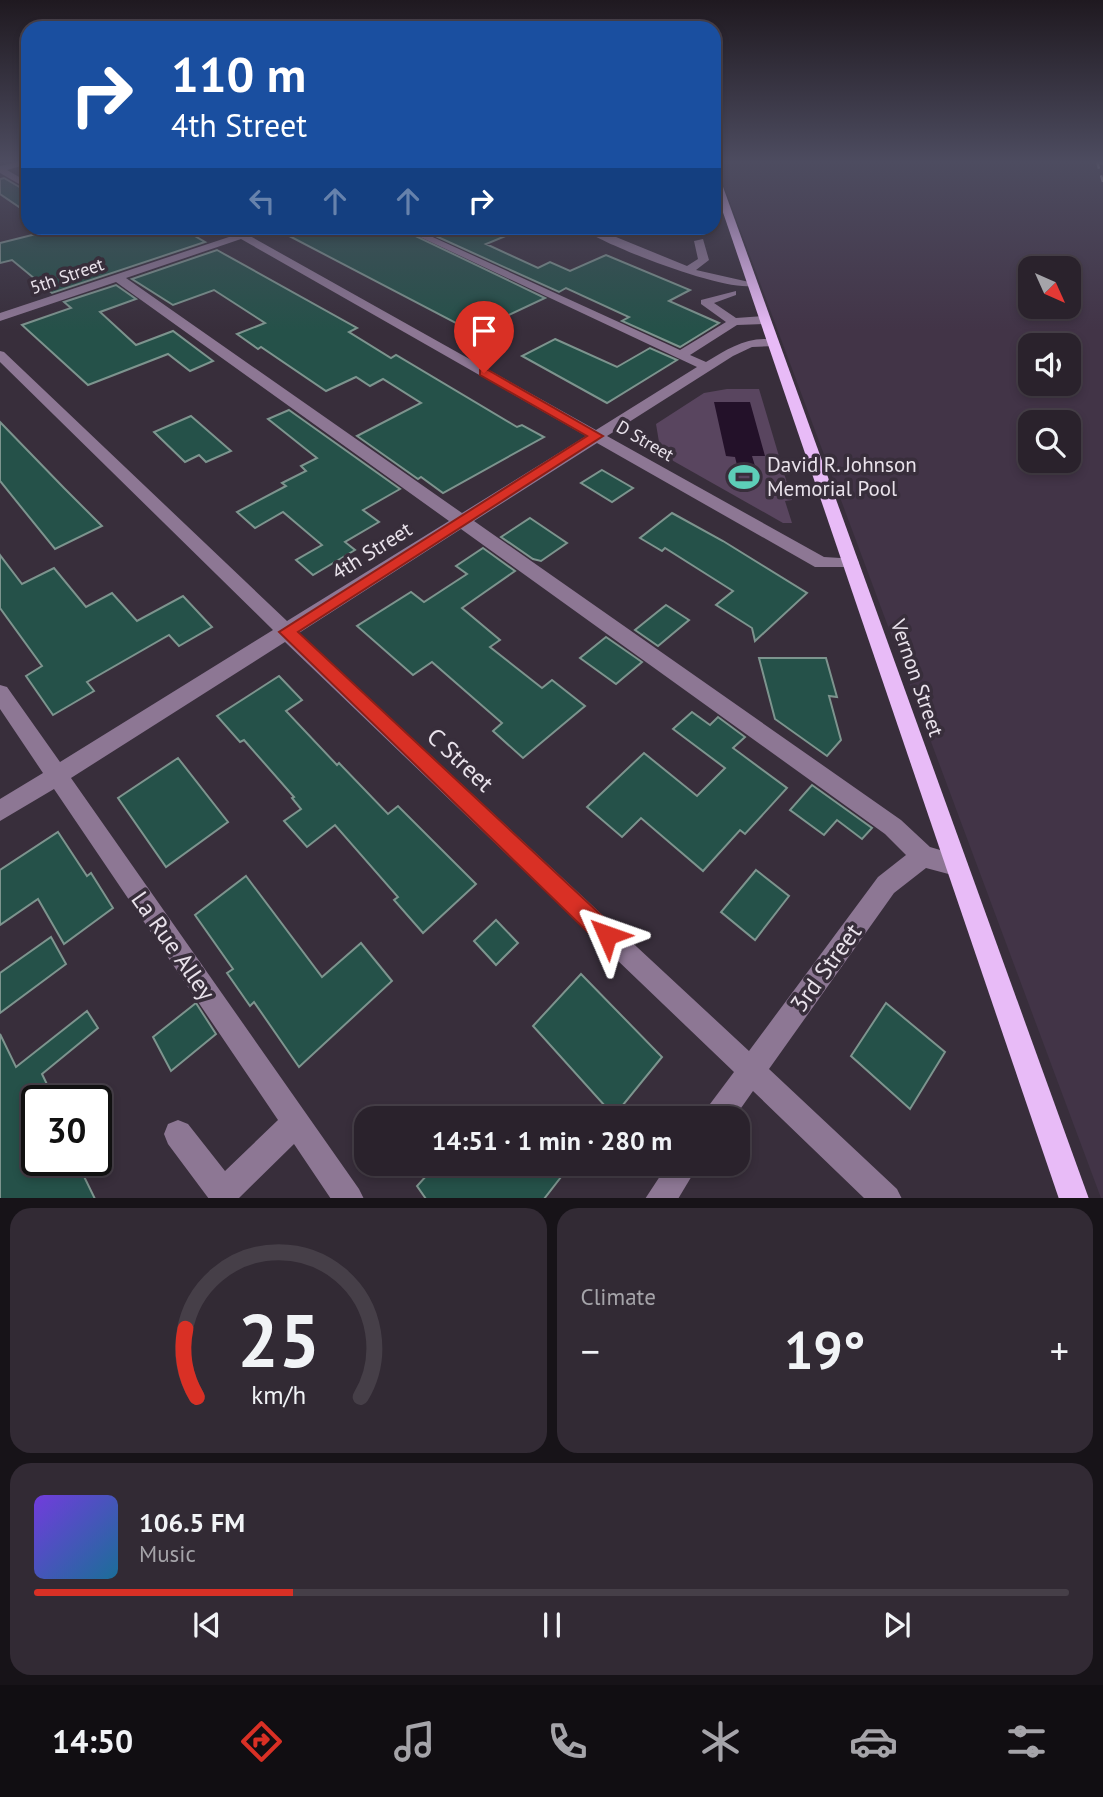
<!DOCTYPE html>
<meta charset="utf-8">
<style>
body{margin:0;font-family:"PT Sans",sans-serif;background:#322a34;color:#f1f3f6;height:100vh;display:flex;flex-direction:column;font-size:26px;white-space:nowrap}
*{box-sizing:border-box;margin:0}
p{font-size:23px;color:#a5a4a9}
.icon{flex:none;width:38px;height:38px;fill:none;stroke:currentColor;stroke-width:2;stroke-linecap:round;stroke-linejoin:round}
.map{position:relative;height:1198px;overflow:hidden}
.details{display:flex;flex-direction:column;gap:10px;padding:10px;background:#171318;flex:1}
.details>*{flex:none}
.guide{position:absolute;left:21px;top:21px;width:700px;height:214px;border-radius:21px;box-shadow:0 4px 10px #0003,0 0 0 2px #463f48;background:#1a4fa0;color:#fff;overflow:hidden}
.needle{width:46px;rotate:135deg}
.controls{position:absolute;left:1018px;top:256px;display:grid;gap:14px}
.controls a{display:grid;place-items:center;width:63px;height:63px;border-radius:14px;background:#2a222c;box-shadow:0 4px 10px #0003,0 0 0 2px #463f48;font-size:35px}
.speed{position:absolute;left:21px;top:1085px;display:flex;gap:14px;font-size:35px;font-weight:700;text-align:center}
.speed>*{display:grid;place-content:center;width:91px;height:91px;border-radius:50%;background:#2a222c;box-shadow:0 4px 10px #0003,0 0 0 2px #463f48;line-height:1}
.speed .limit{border:4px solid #111;border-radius:10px;background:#fff;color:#111}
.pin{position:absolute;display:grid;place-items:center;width:60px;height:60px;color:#fff;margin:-72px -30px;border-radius:50% 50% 50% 0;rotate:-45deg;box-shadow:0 0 7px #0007}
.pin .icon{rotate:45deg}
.me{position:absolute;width:77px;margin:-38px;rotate:313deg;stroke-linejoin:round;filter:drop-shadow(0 0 5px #0008)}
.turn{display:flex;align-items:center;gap:24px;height:147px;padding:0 35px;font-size:32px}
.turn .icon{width:91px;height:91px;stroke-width:2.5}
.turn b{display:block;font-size:49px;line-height:60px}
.lanes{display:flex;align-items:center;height:66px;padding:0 35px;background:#0003;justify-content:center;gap:35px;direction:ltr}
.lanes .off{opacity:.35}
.big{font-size:52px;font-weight:700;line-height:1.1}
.details .tile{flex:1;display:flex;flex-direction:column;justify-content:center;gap:10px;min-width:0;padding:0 24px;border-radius:21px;background:#322a34}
.details .dial{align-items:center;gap:0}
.dial svg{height:182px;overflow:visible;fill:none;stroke:#463f48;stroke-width:7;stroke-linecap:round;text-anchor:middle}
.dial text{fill:#f1f3f6;stroke:none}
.song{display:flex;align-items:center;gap:21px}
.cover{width:84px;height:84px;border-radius:10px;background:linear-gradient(135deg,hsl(260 70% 55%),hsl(200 70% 35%))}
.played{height:7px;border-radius:4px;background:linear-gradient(90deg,#d93025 25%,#463f48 25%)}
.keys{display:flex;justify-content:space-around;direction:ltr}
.heat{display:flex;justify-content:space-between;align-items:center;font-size:38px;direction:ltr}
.details .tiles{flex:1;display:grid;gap:10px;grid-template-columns:1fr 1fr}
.tile:last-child{grid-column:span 2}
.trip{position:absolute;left:354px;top:1106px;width:396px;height:70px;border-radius:21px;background:#2a222c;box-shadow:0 4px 10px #0003,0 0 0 2px #463f48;font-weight:700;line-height:70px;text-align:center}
.tabs{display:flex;height:112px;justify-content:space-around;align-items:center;background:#110e12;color:#a5a4a9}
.tabs .icon{width:49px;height:49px}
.tabs .active{color:#d93025}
.tabs b{font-size:32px;color:#f1f3f6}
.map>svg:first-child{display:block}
.built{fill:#423447;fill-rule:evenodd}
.green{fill:#59455f}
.water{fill:#231129}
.building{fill:#255149;stroke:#7d948e;stroke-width:2}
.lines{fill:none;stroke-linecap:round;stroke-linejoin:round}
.minor{fill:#8d7794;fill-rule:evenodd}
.major{fill:#e8bbf7;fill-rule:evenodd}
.rail{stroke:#c7bfc9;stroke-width:2.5;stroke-dasharray:7 7;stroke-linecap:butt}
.route{fill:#d93025;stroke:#8d1f18;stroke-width:2}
.labels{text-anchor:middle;stroke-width:7;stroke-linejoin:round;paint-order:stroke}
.far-street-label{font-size:18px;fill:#e9e2eb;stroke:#382e3b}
.poi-label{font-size:21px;fill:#e9e2eb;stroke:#382e3b;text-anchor:start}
.street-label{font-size:21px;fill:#e9e2eb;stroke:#382e3b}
.near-street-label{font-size:24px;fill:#e9e2eb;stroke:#382e3b}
</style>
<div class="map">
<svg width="1103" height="1199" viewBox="0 0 1103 1199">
<rect width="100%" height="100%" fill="#382e3b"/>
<!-- built -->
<path class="built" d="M715,162H1103V1198H1101ZM1031,268H1069V306H1031ZM1031,345H1069V383H1031ZM1031,422H1069V460H1031Z"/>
<!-- green -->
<polygon class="green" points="727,389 759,389 792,500 785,501 792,523 783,523 661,454 656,424 704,393"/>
<!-- water -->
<polygon class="water" points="714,402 750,402 765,456 752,456 755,466 737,465 735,457 726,456"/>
<!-- building -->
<g class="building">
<polygon points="4,178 28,192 28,213 0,194 0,179"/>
<polygon points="60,228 181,228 205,242 52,293 12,260 0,263 0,243"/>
<polygon points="274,228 399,228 545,298 473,332"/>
<polygon points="418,228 525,228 486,244 538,268 550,262 570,271 606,255 690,290 669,301 719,323 680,347 622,321 629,317 566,288 559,292"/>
<polygon points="217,250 357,328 349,332 391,358 396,355 517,427 522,425 544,437 443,493 421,477 418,479 357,436 421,403 383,379 370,386 356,377 326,391 261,347 258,349 237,334 265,323 214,290 173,305 132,279"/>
<polygon points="116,285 136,299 100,312 136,345 173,331 213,361 190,371 168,354 88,385 22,325 71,308 64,302"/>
<polygon points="555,339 617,367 650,348 677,360 607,403 522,356"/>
<polygon points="289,410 400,489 363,510 379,522 345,542 355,550 313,575 296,560 322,545 283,512 255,528 237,512 286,486 282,483 306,471 301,466 317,458 268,419"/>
<polygon points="191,416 231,451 206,462 199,455 185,462 154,432"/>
<polygon points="0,422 64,488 102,526 55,549 0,481"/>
<polygon points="602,470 633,488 612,502 581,483"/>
<polygon points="672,513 723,541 807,593 755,641 752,628 716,605 733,591 665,548 662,551 640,538"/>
<polygon points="530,518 567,543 541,561 533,559 501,537"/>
<polygon points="483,548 515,571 462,608 500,640 490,647 542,688 552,680 585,706 523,758 493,731 502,723 432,662 413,675 357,626 411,592 424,602 467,574 456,566"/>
<polygon points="0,555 22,584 54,568 86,607 112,593 137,621 183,596 212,627 179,646 169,635 87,682 94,691 53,715 26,676 42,666 0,608"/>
<polygon points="666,605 689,620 658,646 635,630"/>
<polygon points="606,637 642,662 616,684 580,658"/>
<polygon points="759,658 826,658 837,697 829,696 841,740 827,756 775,719"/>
<polygon points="279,676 302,700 286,711 337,765 339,763 388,814 398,806 476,884 423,933 394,900 398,897 335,825 307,847 284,821 301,809 292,798 294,797 244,740 240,742 217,716"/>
<polygon points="692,712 710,725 718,717 745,737 733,748 787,788 745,834 740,830 703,871 641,818 622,837 587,807 644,753 697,796 725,768 673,729"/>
<polygon points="178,758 228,822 166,867 118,798"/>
<polygon points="812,785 872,828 862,839 837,820 824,835 790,810"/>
<polygon points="58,832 87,876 91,873 113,908 64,944 38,899 0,925 0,870"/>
<polygon points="756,870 789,896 755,940 721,912"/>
<polygon points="246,876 322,977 361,943 392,981 299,1067 254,1002 250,1006 227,973 233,969 195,915"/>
<polygon points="496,920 518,943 496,965 474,941"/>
<polygon points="51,937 66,964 0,1013 0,973"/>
<polygon points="581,974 662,1057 614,1116 533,1026"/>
<polygon points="196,1003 216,1034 171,1071 153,1037"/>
<polygon points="886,1003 945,1052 910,1109 851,1056"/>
<polygon points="87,1011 98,1028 42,1074 55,1101 37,1101 37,1160 76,1160 95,1199 0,1199 0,1034 16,1067"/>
<polygon points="437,1164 551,1164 561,1177 544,1199 426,1199 417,1186"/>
</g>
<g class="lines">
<!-- minor -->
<g class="minor">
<polygon points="18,162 28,162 28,164 7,170 28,182 28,189 0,173 0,166"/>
<polygon points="1096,162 1103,162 1103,165 1097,164"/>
<path d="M256,228H269L250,236L596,430L697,367L401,228H413L680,350L726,322L701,304V300L736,291V295L714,303L736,318L764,316L770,320L764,324L737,325L690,355L706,362C729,348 749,335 776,340V346L752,347L733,356L607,436L824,557L857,559L859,563L857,567H815L597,443L474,521L901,820L930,847L964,857L967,865L964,873L956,876L926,868L894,893L769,1069L897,1189L902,1199H865L753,1091L734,1118H703L707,1108L734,1072L285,642L71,778L359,1189L364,1199H331L294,1144L238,1199H209L168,1144L164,1134L168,1124L178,1120L188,1124L225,1171L278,1120L54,789L0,821V799L43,773L0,709V685L7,687L60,762L273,630L0,362V351L4,352L287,621L449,521L116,282L0,321V313ZM241,239L586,436L462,513L126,278ZM461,529L885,834L906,855L878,877L749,1051L299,633Z"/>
<path d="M581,228H594L687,266L698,259L694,241L703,239L709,260L696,270L758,284C738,298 601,244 581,228Z"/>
<polygon points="668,1164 699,1164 678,1199 645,1199"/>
</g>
<!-- major -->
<polygon class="major" points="714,170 718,173 1089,1199 1059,1199 714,186"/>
<!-- rail -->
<polyline class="rail" points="1097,162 1103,182"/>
</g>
<!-- sky -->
<linearGradient id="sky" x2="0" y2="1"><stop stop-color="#1f1920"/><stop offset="0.49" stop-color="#4d4c60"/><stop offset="1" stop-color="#4d4c60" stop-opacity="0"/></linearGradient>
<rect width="1103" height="330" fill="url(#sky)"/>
<!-- route -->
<polygon class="route" points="480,370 488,370 603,436 298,632 614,927 618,935 614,943 607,946 599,943 279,632 587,436 480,375"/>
<!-- icons -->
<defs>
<g id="stadium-bare" transform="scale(2.415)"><path d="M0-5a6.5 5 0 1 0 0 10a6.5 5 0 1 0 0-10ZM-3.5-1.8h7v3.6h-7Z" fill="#5dceb8" stroke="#382e3b" stroke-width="2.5" paint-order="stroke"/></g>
</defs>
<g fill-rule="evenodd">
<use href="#stadium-bare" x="744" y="477"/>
</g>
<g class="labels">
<!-- far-street labels -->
<g class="far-street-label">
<text transform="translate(67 276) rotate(-19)" y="6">5th Street</text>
<text transform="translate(645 441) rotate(30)" y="6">D Street</text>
</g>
<!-- poi labels -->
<g class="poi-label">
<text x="767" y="472">David R. Johnson<tspan x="767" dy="24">Memorial Pool</tspan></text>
</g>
<!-- street labels -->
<g class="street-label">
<text transform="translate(372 551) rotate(-32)" y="7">4th Street</text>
<text transform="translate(917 678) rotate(71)" y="7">Vernon Street</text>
</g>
<!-- near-street labels -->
<g class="near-street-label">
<text transform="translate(460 760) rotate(43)" y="8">C Street</text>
<text transform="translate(173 946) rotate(55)" y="8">La Rue Alley</text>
<text transform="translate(826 968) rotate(-54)" y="8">3rd Street</text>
</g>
</g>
</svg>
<div class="controls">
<a><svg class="needle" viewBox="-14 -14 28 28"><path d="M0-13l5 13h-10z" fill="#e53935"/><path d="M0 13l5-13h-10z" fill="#a5a4a9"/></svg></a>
<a><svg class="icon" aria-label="sound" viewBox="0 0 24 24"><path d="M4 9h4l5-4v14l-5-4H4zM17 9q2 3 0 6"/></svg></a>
<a><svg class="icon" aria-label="search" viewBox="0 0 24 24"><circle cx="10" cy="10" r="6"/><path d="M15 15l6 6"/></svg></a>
</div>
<div class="speed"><div class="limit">30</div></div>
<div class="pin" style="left:484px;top:373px;background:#d93025"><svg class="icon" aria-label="arrive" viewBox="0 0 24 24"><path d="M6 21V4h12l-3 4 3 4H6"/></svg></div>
<svg class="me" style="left:607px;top:935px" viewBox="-20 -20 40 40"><path d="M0-17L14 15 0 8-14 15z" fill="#d93025" stroke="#fff" stroke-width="4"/></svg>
<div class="trip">14:51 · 1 min · 280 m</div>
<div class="guide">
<div class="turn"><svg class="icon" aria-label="right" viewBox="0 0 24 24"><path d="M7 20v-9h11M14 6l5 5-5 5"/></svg><div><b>110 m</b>4th Street</div></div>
<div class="lanes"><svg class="icon off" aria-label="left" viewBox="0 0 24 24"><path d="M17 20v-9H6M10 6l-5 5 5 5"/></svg><svg class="icon off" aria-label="ahead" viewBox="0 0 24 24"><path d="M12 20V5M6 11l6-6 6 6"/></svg><svg class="icon off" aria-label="ahead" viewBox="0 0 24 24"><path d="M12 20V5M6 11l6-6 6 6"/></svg><svg class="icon" aria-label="right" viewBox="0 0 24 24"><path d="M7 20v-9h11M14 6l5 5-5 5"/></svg></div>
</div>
</div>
<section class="details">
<div class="tiles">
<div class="tile dial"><svg viewBox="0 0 100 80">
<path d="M14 69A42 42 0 1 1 86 69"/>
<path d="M14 69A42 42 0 0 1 9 39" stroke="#d93025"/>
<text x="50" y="56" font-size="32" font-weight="700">25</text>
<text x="50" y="72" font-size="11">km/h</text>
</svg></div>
<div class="tile"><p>Climate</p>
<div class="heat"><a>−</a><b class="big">19°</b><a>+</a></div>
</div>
<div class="tile">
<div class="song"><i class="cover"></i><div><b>106.5 FM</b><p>Music</p></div></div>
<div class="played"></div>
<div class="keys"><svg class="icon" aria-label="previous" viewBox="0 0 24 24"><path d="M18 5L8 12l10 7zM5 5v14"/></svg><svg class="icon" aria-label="pause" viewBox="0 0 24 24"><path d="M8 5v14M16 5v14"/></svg><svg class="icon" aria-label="next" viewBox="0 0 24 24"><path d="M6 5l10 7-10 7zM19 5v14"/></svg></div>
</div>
</div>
</section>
<nav class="tabs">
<b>14:50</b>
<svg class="icon active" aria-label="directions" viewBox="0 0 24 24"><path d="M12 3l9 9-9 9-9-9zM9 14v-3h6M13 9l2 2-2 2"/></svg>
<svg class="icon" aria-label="music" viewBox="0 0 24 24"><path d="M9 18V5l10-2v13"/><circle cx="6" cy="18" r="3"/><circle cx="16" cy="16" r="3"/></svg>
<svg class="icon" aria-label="phone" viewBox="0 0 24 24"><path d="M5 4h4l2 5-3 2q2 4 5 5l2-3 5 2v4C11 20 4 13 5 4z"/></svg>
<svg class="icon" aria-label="climate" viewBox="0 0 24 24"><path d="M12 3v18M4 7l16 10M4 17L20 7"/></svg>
<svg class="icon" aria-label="car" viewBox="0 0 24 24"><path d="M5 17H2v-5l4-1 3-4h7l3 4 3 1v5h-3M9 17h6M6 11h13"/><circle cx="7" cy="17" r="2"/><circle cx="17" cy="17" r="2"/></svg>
<svg class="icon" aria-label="filters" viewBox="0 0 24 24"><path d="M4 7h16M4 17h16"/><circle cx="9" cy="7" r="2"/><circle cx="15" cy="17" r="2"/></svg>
</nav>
